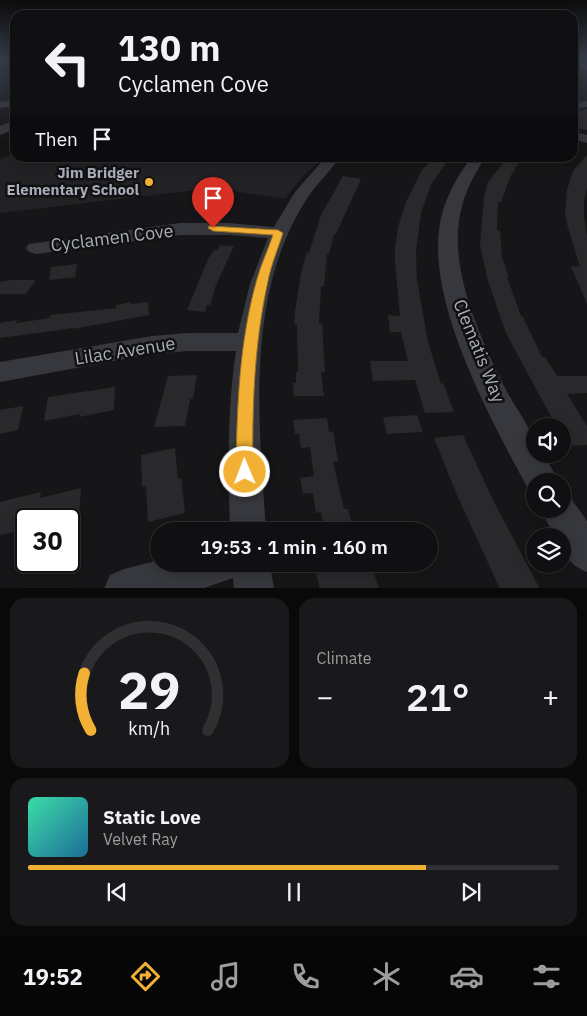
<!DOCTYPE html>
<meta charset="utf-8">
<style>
body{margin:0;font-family:"IBM Plex Sans",sans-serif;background:#19191b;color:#f1f3f6;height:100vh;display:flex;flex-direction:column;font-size:19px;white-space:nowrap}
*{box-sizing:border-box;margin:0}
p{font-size:16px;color:#9c9d9f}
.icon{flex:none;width:28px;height:28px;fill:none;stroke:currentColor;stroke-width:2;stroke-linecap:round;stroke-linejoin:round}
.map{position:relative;height:588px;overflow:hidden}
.side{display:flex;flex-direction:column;gap:10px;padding:10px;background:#09090a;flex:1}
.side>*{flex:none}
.banner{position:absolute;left:10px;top:10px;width:568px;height:152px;border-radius:15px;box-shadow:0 2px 12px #0003,0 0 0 1px #303032;background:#101012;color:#f1f3f6;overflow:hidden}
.tools{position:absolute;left:526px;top:418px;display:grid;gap:10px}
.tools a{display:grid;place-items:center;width:45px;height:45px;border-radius:50%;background:#101012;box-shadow:0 2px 12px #0003,0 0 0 1px #303032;font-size:25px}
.speed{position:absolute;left:15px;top:508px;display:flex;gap:10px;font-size:25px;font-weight:700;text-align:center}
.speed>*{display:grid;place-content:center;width:65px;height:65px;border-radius:50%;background:#101012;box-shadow:0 2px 12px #0003,0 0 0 1px #303032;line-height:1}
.speed .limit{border:2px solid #111;border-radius:8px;background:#fff;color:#111}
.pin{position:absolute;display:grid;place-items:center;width:42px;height:42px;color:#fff;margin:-51px -21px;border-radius:50% 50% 50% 0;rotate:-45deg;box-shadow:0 0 5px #0007}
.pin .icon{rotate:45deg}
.me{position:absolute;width:55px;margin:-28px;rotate:359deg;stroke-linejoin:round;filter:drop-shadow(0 0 4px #0008)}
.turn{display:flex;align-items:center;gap:18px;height:105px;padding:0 25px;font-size:22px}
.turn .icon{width:65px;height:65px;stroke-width:2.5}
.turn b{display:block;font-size:35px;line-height:42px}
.then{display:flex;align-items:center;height:48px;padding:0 25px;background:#0003;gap:10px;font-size:19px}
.big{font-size:38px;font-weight:600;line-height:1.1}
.side .widget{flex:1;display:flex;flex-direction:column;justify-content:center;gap:8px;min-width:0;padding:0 18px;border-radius:15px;background:#19191b}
.side .dial{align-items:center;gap:0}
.dial svg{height:130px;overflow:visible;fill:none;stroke:#303032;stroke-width:7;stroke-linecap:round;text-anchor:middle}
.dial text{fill:#f1f3f6;stroke:none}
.song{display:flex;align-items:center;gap:15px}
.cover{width:60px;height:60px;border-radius:8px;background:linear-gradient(135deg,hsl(160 70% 55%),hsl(200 70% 35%))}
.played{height:5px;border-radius:2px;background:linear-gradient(90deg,#f2b134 75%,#303032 75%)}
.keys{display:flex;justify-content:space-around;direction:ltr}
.heat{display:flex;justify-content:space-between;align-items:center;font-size:28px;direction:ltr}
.side .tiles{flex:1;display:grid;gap:10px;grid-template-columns:1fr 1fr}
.widget:last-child{grid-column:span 2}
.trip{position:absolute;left:150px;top:522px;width:288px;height:50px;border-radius:25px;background:#101012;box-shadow:0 2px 12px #0003,0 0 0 1px #303032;font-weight:600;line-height:50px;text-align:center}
.tabs{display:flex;height:80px;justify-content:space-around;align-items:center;background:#060607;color:#9c9d9f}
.tabs .icon{width:35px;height:35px}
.tabs .on{color:#f2b134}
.tabs b{font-size:22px;color:#f1f3f6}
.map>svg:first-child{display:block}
.built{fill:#222225}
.building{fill:#29292c}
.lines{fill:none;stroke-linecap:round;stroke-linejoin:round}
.minor{fill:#37383d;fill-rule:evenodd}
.route{fill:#f2b134;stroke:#9d7322}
.poi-dot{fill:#f2b134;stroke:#111113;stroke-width:2}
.labels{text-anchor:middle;stroke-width:5;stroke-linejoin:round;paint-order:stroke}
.far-poi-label{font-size:15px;font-weight:bold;fill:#a8adb8;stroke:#111113;text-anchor:end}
.street-label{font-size:18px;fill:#a8adb8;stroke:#111113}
</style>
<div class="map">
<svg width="587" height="589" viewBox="0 0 587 589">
<rect width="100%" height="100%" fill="#161618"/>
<!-- built -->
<polygon class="built" points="15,152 15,158 324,158 303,176 285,199 214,188 0,213 0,160"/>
<!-- building -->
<g class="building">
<polygon points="587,109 587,130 572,127 572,112"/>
<polygon points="587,155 587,187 584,201 584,216 587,236 587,304 571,266 580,267 567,224 565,211 567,190 573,171"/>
<polygon points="434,158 450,158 431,184 421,213 416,251 417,280 428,342 441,384 443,383 454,412 425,413 415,380 373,381 370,361 408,361 401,332 390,332 388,315 400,316 395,263 395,249 398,227 406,202 422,170"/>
<polygon points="507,158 522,158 510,177 501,202 498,202 497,230 500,231 502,257 509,278 507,277 521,316 523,317 542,357 545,357 557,376 587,376 587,393 567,394 587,426 587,445 570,446 562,434 562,426 556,426 506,333 488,281 480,246 484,198 488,182"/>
<polygon points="343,176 361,179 336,234 334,234 329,254 327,254 324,286 321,286 319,324 322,324 325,372 321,372 324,396 294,396 293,383 296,383 296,372 298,372 297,324 294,324 295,312 301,273 307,252 309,253 321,215"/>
<polygon points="218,192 235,193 227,213 209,212"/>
<polygon points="220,245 234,246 216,285 210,305 207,305 205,312 187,310 209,257 214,250 218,250"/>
<polygon points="77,264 75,277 49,280 51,267"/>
<polygon points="11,280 36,280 26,294 0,294 0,282"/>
<polygon points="131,302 131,304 148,302 149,315 73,329 74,328 0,338 0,323 17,320 16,323 50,318 50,315 116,308 116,305"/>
<polygon points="197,375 193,399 190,399 185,426 154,427 168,376"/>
<polygon points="115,387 114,410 79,417 80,414 44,421 48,397"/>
<polygon points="23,406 18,430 0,434 0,410"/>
<polygon points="417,415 423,432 387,434 383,417"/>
<polygon points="327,418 329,432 333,431 338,462 333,462 344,509 348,509 354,531 325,531 321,512 316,513 313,493 303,494 300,478 314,476 310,447 301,448 299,434 295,434 293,420"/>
<polygon points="463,435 493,500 540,589 500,589 457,495 434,438"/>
<polygon points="175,448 178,479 181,478 185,513 148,522 146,486 142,487 141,455"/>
<polygon points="81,488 79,519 26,519 26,529 0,535 0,502 41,492 40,498"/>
<polygon points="357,564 359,573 373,570 379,589 320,589 316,573"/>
</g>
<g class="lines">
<!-- minor -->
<g class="minor">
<polygon points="572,60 587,64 587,70 572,65"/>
<polygon points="15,100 15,106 0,108 0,102"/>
<polygon points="587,101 587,107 572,110 572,103"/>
<polygon points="15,120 15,129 0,135 0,126"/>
<polygon points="572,131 587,135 587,143 572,139"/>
<path d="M325,158H339C330,172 317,183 308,197C244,294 259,422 266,531H230C228,470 227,411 236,351H188L152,354L0,382V362L152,336L188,333H238L250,284L268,238L229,235H180L36,254L29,252L26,248L29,244L180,223H229L274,227L295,192Z"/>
<path d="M471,158H485C472,177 462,198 459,221C451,276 483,344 507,392C518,412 535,431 535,454H543L559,481H535V494L530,492C493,424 429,308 439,230C442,203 455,179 471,158Z"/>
<path d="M562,494L570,497L587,521V572C570,565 562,555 562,536H555L540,509H562Z"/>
<polygon points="159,560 159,564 270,564 274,589 234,589 233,578 201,589 104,589 110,575 124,569"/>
</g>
</g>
<!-- sky -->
<linearGradient id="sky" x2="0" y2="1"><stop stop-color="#0c0c0d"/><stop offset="0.42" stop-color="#363c48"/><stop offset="1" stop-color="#363c48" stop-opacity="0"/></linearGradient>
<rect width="587" height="142" fill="url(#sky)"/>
<!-- route -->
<path class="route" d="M209,226L278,230L283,233C278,249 271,265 268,281C254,345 252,407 253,472L251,478L245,480L239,478L236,472C237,407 239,342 257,279C261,264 268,250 273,235L213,231L208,228Z"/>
<!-- markers -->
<circle class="poi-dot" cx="149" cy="182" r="5"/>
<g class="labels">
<!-- far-poi labels -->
<g class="far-poi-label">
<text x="139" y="178">Jim Bridger<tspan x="139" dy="17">Elementary School</tspan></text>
</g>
<!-- street labels -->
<g class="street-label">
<text transform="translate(112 238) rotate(-7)" y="6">Cyclamen Cove</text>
<text transform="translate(125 351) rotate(-9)" y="6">Lilac Avenue</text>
<text transform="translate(479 351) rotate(68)" y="6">Clematis Way</text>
</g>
</g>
</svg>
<div class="tools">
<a><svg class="icon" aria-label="sound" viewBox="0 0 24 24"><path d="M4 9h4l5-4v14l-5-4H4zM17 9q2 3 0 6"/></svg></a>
<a><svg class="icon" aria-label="search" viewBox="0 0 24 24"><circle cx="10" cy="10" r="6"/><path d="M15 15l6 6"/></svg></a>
<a><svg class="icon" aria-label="layers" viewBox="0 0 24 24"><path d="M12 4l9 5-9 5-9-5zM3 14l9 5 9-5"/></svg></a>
</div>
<div class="speed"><div class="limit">30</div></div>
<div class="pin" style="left:213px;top:228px;background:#d93025"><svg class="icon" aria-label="arrive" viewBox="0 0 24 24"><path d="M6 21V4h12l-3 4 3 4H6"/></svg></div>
<svg class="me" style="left:245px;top:472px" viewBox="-20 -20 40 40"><circle r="17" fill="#f2b134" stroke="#fff" stroke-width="3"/><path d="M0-11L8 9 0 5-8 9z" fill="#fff"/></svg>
<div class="trip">19:53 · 1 min · 160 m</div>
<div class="banner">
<div class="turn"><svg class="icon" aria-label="left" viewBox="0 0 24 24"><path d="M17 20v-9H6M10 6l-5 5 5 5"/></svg><div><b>130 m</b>Cyclamen Cove</div></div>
<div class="then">Then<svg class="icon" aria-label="arrive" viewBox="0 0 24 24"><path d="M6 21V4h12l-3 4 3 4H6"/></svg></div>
</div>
</div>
<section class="side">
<div class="tiles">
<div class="widget dial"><svg viewBox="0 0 100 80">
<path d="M14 69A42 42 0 1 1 86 69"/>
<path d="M14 69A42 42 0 0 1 10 34" stroke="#f2b134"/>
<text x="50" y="56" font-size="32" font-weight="700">29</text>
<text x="50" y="72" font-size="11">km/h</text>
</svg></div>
<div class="widget"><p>Climate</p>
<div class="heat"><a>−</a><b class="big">21°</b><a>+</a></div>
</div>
<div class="widget">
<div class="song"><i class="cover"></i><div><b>Static Love</b><p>Velvet Ray</p></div></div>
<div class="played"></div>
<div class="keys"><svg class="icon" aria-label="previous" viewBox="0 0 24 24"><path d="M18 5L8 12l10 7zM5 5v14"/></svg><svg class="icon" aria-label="pause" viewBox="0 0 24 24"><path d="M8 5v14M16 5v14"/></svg><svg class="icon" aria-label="next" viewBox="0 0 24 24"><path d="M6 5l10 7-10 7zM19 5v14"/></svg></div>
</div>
</div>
</section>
<nav class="tabs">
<b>19:52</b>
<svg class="icon on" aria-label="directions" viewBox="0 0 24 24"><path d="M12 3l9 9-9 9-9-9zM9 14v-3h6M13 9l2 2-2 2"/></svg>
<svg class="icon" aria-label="music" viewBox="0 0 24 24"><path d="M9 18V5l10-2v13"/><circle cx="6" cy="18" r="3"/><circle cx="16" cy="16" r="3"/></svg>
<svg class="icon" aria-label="phone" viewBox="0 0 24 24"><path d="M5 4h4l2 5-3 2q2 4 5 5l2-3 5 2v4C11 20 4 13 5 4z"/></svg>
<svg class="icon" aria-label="climate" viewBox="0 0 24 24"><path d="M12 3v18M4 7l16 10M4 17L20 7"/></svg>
<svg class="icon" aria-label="car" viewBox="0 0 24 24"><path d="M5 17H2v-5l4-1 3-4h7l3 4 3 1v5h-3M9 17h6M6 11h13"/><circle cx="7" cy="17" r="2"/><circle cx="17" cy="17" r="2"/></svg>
<svg class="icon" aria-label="filters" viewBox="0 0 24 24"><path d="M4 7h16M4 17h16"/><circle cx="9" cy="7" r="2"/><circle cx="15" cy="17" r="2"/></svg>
</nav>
